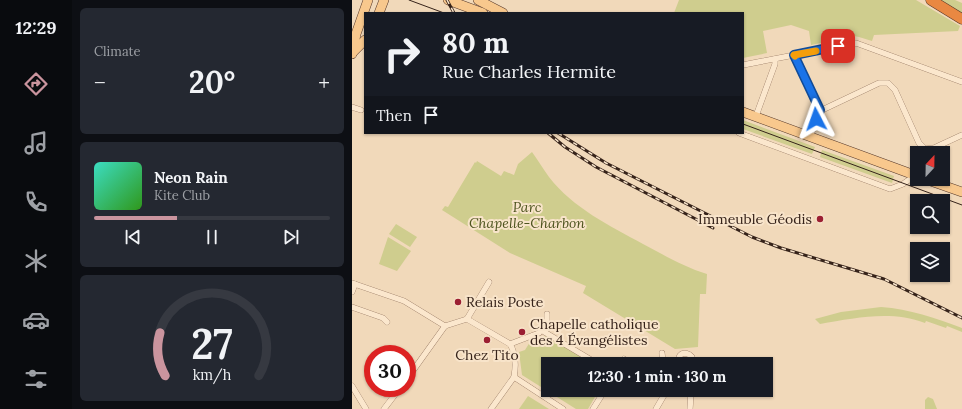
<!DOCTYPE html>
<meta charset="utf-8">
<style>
body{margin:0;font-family:Lora,serif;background:#242831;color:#f1f3f6;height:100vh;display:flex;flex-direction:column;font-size:15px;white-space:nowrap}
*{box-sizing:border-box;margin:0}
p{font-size:13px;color:#9ea1a6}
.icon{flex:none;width:22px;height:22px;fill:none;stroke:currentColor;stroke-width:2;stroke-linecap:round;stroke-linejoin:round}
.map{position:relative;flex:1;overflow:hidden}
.sheet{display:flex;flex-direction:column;gap:8px;padding:8px;background:#0d0f14;width:280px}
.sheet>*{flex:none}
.top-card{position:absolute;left:12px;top:12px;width:380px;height:122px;border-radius:0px;box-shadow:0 1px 3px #0004;background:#171b24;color:#f1f3f6;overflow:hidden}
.needle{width:26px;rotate:22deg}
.controls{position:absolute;left:558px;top:146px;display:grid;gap:8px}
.controls a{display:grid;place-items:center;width:40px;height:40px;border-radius:0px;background:#171b24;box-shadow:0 1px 3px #0004;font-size:20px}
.speed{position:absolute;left:12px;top:345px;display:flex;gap:8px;font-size:20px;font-weight:700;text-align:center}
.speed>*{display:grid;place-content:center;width:52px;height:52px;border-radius:50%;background:#171b24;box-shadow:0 1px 3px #0004;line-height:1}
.speed .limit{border:6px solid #d22;background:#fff;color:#111}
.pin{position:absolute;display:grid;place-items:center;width:34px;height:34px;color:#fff;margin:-17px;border-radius:8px;box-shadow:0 2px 6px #0006}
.me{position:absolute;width:44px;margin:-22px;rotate:356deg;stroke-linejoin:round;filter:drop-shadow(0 0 3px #0008)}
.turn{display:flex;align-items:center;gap:14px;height:84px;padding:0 12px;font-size:18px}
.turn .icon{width:52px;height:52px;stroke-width:2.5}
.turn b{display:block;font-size:28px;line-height:34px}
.then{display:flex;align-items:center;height:38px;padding:0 12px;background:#0003;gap:8px;font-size:15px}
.big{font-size:30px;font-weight:800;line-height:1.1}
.sheet .card{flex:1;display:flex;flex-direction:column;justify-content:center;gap:6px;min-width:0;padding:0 14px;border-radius:6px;background:#242831}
.sheet .dial{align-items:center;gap:0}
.dial svg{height:104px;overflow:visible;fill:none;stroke:#363941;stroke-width:7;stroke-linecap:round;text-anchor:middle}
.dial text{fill:#f1f3f6;stroke:none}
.song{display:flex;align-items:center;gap:12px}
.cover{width:48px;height:48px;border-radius:6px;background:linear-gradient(135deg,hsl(170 70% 55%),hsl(110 70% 35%))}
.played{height:4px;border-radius:2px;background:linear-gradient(90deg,#ca949e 35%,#363941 35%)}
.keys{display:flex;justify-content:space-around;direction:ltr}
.heat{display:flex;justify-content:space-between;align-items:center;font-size:22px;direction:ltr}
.trip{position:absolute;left:189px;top:357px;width:232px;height:40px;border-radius:0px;background:#171b24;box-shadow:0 1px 3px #0004;font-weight:800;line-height:40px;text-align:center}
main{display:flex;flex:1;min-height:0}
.tab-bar{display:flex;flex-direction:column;width:72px;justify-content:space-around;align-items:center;background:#090b0e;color:#9ea1a6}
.tab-bar .icon{width:28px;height:28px}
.tab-bar .on{color:#ca949e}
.tab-bar b{font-size:18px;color:#f1f3f6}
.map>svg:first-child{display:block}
.green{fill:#cfcd8e}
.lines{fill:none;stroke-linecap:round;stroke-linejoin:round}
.street-casing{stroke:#886853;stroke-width:6}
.primary-casing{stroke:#553729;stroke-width:10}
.highway-casing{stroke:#553729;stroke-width:11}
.street{stroke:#fbe7cd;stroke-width:5.5}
.primary{stroke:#f8c88d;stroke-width:9}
.highway{stroke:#e98842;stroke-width:10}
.tram{stroke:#36231a;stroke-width:1}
.rail-casing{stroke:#36231a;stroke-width:3}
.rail{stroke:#f8e4ca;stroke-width:1.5;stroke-dasharray:4.5;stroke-linecap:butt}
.route-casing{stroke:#114b97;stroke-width:10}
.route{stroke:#1a73e8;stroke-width:7}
.slow{stroke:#f59e0b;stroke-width:7}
.poi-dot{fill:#9b1f32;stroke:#f8e4ca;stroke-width:1.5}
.labels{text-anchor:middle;stroke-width:4;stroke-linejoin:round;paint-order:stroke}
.park-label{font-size:14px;font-style:italic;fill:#4e541f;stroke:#f8e4ca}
.poi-label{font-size:14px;fill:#36231a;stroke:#f8e4ca;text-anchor:start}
</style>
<main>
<nav class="tab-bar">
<b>12:29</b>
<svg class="icon on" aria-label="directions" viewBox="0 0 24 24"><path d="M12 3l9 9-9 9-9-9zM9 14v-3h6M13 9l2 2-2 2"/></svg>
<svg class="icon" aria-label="music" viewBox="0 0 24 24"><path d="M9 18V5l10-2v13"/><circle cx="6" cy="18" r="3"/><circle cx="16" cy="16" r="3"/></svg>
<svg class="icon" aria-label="phone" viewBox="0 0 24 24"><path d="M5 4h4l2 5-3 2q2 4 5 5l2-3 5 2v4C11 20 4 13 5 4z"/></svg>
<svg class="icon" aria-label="climate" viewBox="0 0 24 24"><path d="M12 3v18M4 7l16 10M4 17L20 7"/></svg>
<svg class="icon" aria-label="car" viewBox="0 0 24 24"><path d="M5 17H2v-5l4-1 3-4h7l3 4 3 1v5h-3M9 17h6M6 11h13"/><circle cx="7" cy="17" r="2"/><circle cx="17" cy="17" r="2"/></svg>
<svg class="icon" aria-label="filters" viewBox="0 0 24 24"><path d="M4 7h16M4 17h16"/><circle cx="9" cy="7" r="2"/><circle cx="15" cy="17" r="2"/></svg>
</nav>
<section class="sheet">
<div class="card"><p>Climate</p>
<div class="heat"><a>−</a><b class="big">20°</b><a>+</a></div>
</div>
<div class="card">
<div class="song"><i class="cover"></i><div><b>Neon Rain</b><p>Kite Club</p></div></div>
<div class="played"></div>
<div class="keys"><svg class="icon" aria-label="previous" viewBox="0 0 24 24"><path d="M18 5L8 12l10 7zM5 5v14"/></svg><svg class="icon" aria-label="pause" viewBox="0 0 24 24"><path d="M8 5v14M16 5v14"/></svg><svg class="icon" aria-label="next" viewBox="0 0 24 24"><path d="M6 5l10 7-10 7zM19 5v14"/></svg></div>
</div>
<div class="card dial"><svg viewBox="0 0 100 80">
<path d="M14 69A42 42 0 1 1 86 69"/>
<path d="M14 69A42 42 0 0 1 10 36" stroke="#ca949e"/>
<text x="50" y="56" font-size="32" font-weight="700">27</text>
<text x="50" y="72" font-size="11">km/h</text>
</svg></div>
</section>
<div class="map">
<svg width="610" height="409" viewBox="0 0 610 409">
<rect width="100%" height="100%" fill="#f1d9ba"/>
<!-- green -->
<g class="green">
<polygon points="327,0 564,0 608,26 606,31 522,35 520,41 507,37 502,36 459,45 457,31 439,25 411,31 415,53 391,58 391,13 322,13"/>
<polygon points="587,0 603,0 610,3 610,15"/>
<polygon points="391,120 463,147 460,154 391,129"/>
<polygon points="470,150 542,176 540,183 468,157"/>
<path d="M180,152C186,160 191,169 197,177C221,208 258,226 291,244C312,255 332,267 355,274L354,294H348L346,347L323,349L231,293L234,286L158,253L90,210L93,206L96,207L123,162L124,163L125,161L149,176L152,171L162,175L166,164Z"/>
<polygon points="44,224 65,237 58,247 37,234"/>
<polygon points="36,237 59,251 45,271 27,264"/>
<path d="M529,307C558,309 583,318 610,328V332L595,326L594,328L574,321L573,323C539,310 503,318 468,324L463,319L489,312Z"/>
<polygon points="194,336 241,364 196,364 196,390 247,390 236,409 224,409 170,375 167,352 173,350 178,342"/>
<polygon points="176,396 197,409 167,409"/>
<polygon points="576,397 581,399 585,409 573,409 573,400"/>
</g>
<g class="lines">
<!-- street casing -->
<g class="street-casing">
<g id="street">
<polyline points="442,55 468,111 458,137"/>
<polyline points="391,65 504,43 610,82"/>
<polyline points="0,107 9,110"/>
<polyline points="468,111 527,83 536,83 543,90 567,143 573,149"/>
<polyline points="404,116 423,64 423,59"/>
<polyline points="387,133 538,189 551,184 564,175 564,173"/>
<polyline points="573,149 582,148 610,135"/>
<polyline points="0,283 52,301 93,326"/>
<polyline points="0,292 3,284"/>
<polyline points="0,307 31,318 35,322"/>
<path d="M115,319L158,344C164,354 164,366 162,377L211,409"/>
<polyline points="115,319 137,282"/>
<polyline points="93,326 115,319"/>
<polyline points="189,330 195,320 195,314"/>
<polyline points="158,344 187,333 189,330 246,364"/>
<polyline points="310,353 311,364"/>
<polyline points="269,364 272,359"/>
<path d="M328,364C323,355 333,349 340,357L338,364"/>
<polyline points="55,379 93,326"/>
<polyline points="0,386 14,409"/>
<polyline points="32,409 48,388"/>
<polyline points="139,409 162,377"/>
<polyline points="241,409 253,390"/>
<polyline points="304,409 315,390"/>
<polyline points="338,409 339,390"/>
</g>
</g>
<!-- primary casing -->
<g class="primary-casing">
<g id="primary">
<polyline points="96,0 131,13"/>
<polyline points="126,0 151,13"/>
<polyline points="27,13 32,0"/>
<polyline points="1,52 13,40"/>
<polyline points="0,54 4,34 16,0"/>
<polyline points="391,112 565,176"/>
<polyline points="573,179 610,192"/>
</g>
</g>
<!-- highway casing -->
<g class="highway-casing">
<polyline id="highway" points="579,0 610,19"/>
</g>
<!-- street -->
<use href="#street" class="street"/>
<!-- primary -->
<use href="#primary" class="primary"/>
<!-- highway -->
<use href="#highway" class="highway"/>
<!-- tram -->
<g class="tram">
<polyline points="57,0 92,13"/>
<polyline points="391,124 610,205"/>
</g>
<!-- rail casing -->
<g class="rail-casing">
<g id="rail">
<polyline points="95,0 102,13"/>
<polyline points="196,133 213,147 244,167 361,228"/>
<polyline points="206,133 254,163 400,237 429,248 532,279 610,318"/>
</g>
</g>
<!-- rail -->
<use href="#rail" class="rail"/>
</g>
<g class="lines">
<!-- route casing -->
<g class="route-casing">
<polyline id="route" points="464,119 468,110 442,55 486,46"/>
</g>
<!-- route -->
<use href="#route" class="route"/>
<!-- slow -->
<polyline class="slow" points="443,56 442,55 464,51"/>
</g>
<!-- markers -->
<g class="poi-dot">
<circle cx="468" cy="219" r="4"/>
<circle cx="106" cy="302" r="4"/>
<circle cx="170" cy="332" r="4"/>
<circle cx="135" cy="340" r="4"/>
</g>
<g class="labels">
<!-- park labels -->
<g class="park-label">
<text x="175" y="212">Parc<tspan x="175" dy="16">Chapelle-Charbon</tspan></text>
</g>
<!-- poi labels -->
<g class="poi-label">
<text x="460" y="224" text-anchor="end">Immeuble Géodis</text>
<text x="114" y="307">Relais Poste</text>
<text x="178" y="329">Chapelle catholique<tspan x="178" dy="16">des 4 Évangélistes</tspan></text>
<text x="135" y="360" text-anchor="middle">Chez Tito</text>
</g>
</g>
</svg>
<div class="controls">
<a><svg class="needle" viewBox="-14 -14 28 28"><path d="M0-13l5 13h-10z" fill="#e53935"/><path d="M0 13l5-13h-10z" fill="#9ea1a6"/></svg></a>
<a><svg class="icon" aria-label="search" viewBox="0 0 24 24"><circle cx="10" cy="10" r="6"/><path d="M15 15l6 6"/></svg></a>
<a><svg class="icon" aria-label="layers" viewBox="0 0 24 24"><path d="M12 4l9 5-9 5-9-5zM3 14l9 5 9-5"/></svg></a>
</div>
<div class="speed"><div class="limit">30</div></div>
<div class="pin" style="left:486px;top:46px;background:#d93025"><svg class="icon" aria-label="arrive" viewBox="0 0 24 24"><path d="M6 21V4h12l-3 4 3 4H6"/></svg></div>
<svg class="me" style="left:464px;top:119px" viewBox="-20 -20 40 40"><path d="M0-17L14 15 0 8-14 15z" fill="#1a73e8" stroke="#fff" stroke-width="4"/></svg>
<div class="trip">12:30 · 1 min · 130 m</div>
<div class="top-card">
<div class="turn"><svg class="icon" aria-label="right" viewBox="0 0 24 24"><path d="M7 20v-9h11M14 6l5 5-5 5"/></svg><div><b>80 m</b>Rue Charles Hermite</div></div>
<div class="then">Then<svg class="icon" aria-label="arrive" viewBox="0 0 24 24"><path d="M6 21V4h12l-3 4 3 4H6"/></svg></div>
</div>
</div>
</main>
